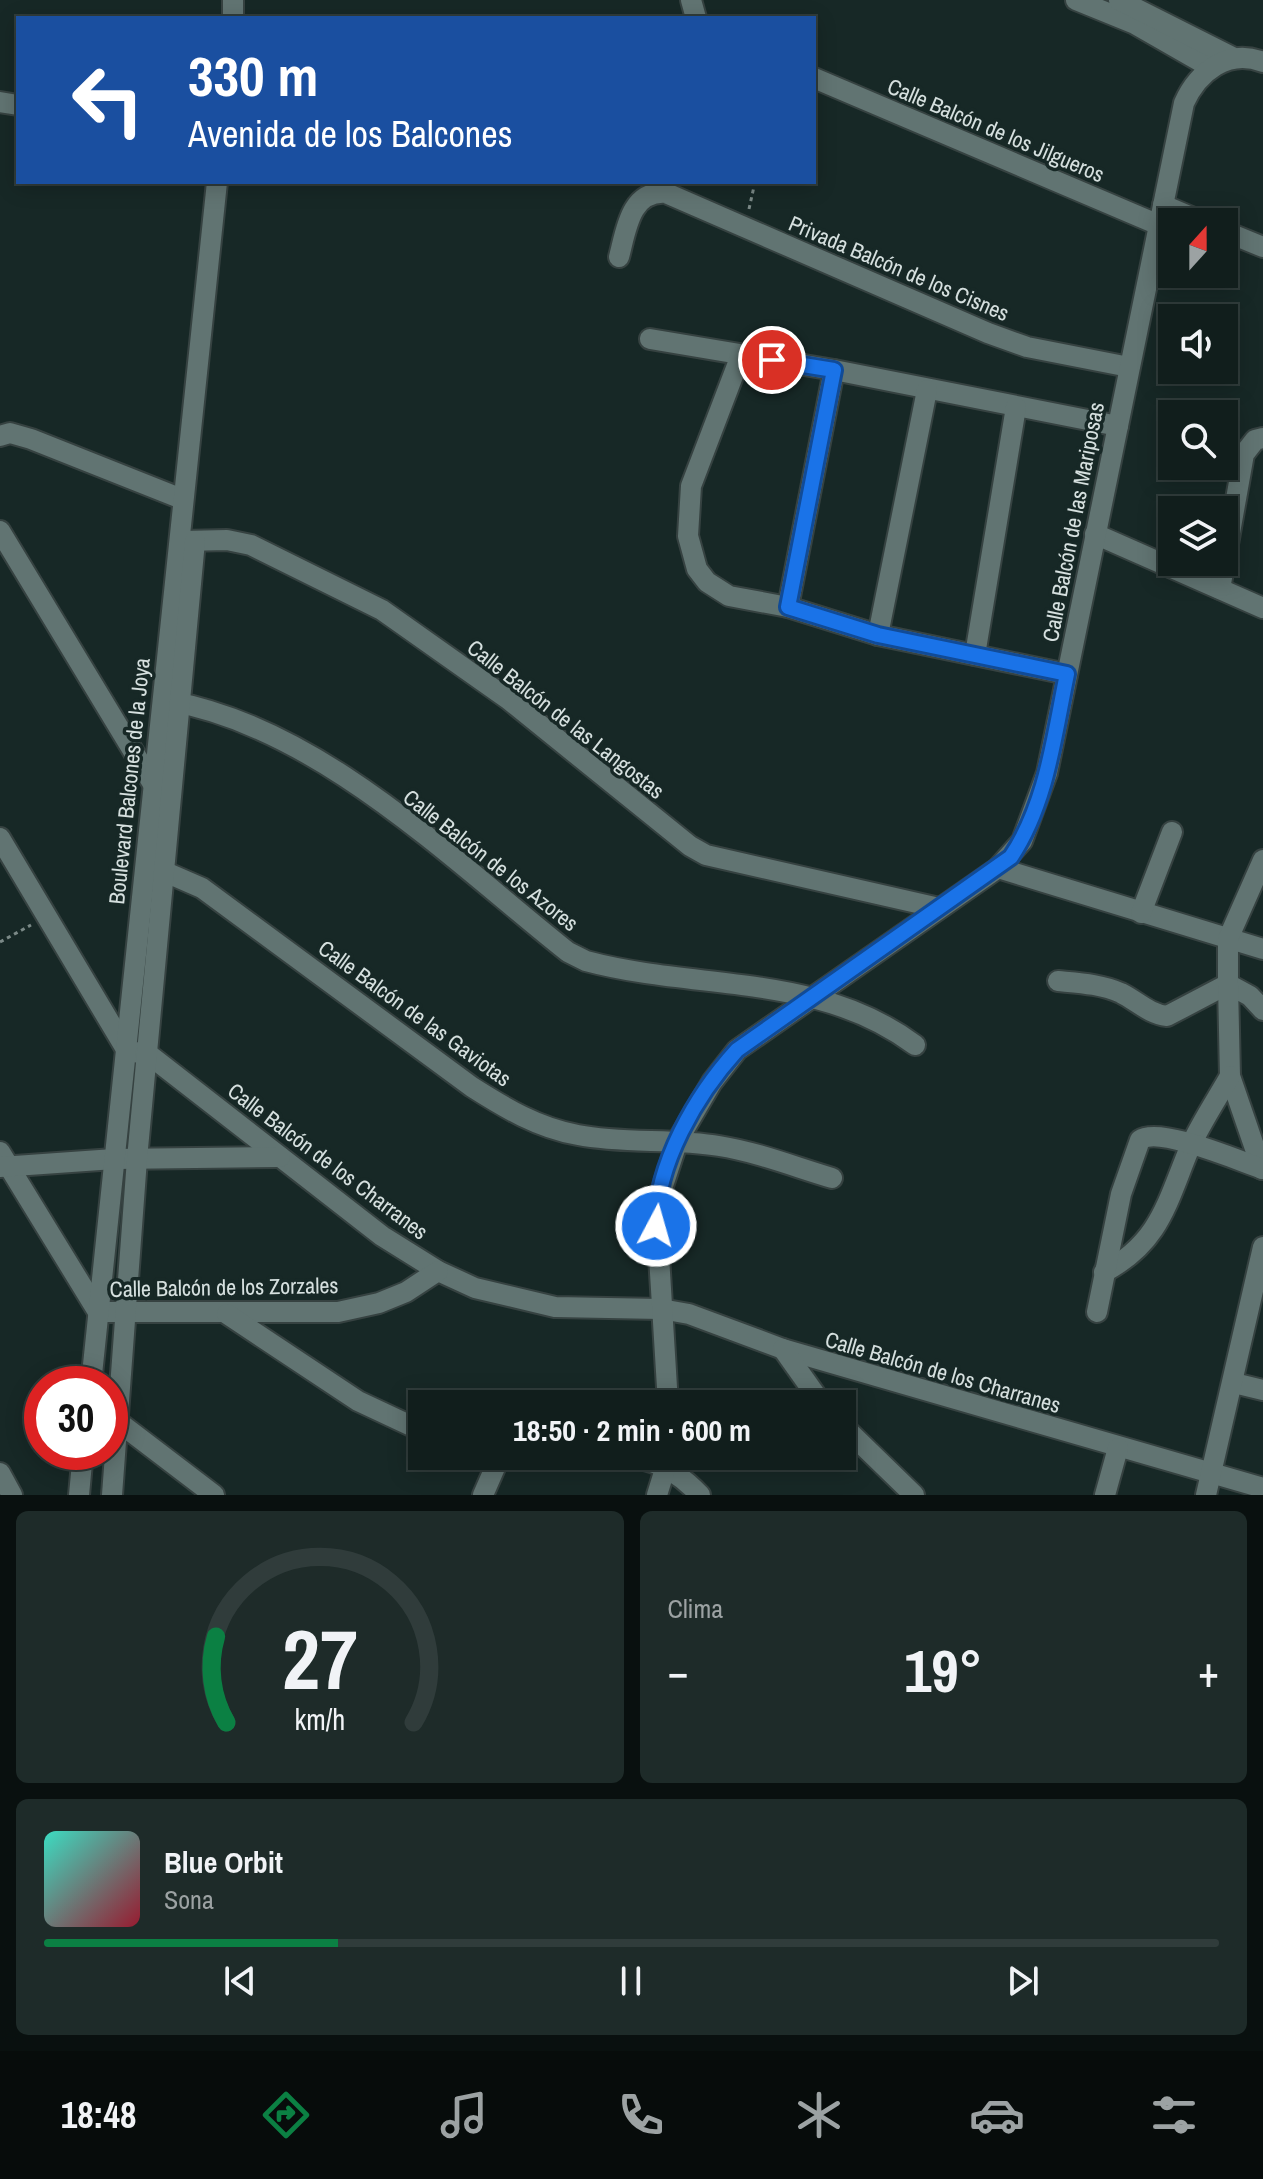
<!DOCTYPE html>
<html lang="es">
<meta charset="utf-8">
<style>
body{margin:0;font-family:"Archivo Narrow",sans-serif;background:#1e2b29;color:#f1f3f6;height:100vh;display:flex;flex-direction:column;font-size:30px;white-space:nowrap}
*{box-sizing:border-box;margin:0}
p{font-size:26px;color:#9ca2a3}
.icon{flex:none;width:44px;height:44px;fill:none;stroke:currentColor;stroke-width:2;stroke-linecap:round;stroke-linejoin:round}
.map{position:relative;height:1495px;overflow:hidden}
.side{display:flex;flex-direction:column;gap:16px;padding:16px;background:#09100f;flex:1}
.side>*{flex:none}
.banner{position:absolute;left:16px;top:16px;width:800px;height:168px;border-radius:0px;box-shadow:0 4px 20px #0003,0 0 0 2px #303c3b;background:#1a4fa0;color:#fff;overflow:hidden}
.needle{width:52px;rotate:21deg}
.fabs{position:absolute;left:1158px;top:208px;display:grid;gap:16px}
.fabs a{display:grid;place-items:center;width:80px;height:80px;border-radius:0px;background:#111e1c;box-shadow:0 4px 20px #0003,0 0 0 2px #303c3b;font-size:40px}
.speed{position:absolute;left:24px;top:1366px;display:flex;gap:16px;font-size:40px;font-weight:700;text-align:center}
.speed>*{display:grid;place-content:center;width:104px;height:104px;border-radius:50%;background:#111e1c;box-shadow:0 4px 20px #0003,0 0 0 2px #303c3b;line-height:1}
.speed .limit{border:12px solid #d22;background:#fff;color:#111}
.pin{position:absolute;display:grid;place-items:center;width:68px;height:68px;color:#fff;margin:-34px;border:4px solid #fff;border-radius:50%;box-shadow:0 2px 8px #0007}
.me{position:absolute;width:88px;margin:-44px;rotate:6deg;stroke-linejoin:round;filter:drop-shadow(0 0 6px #0008)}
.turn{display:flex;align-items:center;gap:28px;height:168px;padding:0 40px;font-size:36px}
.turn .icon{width:104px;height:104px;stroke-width:2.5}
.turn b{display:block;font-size:56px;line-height:68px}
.big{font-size:60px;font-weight:700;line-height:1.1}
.side .card{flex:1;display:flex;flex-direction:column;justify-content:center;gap:12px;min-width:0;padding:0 28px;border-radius:12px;background:#1e2b29}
.side .dial{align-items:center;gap:0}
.dial svg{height:208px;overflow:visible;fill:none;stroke:#303c3b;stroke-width:7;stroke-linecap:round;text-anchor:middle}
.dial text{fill:#f1f3f6;stroke:none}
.song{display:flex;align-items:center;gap:24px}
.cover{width:96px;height:96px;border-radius:12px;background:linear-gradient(135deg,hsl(170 70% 55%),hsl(350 70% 35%))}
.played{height:8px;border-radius:4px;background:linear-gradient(90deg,#0b8043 25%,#303c3b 25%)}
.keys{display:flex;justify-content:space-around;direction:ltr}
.heat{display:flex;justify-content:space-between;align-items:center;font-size:44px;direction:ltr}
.side .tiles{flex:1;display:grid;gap:16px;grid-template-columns:1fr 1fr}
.card:last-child{grid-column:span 2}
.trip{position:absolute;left:408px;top:1390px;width:448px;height:80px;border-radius:0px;background:#111e1c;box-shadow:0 4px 20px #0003,0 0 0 2px #303c3b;font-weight:700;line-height:80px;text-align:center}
.tabs{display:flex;height:128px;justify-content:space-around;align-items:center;background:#070c0b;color:#9ca2a3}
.tabs .icon{width:56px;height:56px}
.tabs .selected{color:#0b8043}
.tabs b{font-size:36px;color:#f1f3f6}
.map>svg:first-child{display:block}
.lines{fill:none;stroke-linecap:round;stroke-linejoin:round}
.minor-casing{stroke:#364241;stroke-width:24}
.path{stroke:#7b8987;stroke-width:3;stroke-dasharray:4 4;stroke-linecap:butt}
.minor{stroke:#617472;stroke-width:20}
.route-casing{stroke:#114b97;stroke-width:20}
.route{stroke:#1a73e8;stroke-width:14}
.labels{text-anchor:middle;stroke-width:7;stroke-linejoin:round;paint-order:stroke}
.street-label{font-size:22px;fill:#d6e0df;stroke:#172826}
</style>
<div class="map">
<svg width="1263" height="1495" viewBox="0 0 1263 1495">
<rect width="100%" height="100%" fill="#172826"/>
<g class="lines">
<!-- minor casing -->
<g class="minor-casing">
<g id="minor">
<polyline points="691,0 696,18"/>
<polyline points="1076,0 1135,24 1210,67"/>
<polyline points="1119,0 1234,58"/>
<polyline points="233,18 233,0"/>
<polyline points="814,78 1159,225"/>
<polyline points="0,102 18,105"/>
<polyline points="1163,205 1203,222"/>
<polyline points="1224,231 1263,247"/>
<path d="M619,257C626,231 630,190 666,193L988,333L1027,347L1129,367"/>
<polyline points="650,339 834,370 1118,426"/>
<polyline points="741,355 691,486 688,536 697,569 707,582 729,596 788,607 878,635 1067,674"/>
<polyline points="0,436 10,433 31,439 182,499"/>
<polyline points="0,531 153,784"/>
<polyline points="1095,534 1263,608"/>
<polyline points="183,541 227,540 251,545 382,610 508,699 690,846 706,855 939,908"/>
<polyline points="1220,589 1244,454 1255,440 1263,438"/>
<polyline points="788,607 834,370"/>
<polyline points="878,635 927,390"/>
<polyline points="975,655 1016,407"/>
<path d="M169,701C319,727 452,860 568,952L586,961C698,991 817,972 915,1045"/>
<polyline points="0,838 127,1051 148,1054 382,1236 438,1271 475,1288 555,1307 661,1309 689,1314 783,1349 1263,1488"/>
<path d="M156,868L202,888L472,1087C505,1108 538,1128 578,1135C624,1144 673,1138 719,1146C757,1152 795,1167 832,1178"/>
<polyline points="998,868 1263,949"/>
<polyline points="1141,913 1172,832"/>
<path d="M1058,981C1079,983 1101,984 1121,993C1137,1001 1149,1014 1167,1016L1228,984L1250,996L1263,1010"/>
<polyline points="0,1152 98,1312 338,1312 379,1303 406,1292 438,1271"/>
<polyline points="0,1167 114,1159 280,1157"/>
<polyline points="1262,1169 1230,1076 1228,984 1228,939 1263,860"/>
<path d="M1104,1272C1160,1243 1167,1202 1190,1147C1201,1123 1217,1099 1230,1076"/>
<path d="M1097,1312L1121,1194L1140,1140C1159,1126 1239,1161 1263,1169"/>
<polyline points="227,1314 358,1401 422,1431"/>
<polyline points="783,1349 822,1404"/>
<polyline points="1234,1383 1263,1390"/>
<polyline points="91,1384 217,182"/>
<path d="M668,1404L656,1207L678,1140L712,1082L737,1050L998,868L1022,841L1047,773L1184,103C1198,72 1228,48 1263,62"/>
<polyline points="117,1421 214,1495"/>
<polyline points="842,1425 914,1495"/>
<path d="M573,1456C631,1459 657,1450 700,1495"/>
<polyline points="0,1473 12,1495"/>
<polyline points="79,1495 83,1452"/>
<polyline points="112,1495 137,1159 195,541"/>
<polyline points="483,1495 500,1456"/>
<polyline points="657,1495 669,1456"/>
<polyline points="1105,1495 1118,1448"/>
<polyline points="1206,1495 1263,1247"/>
</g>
</g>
<!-- path -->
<g class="path">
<polyline points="749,209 755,182"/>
<polyline points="0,942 31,925"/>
</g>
<!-- minor -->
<use href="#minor" class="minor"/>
</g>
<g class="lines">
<!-- route casing -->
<g class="route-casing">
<path id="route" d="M656,1226C656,1164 696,1095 737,1050L1011,857C1047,803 1054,736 1067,674L878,635L788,607L834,370L772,360"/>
</g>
<!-- route -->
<use href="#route" class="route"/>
</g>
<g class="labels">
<!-- street labels -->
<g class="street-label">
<text transform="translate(996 130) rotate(23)" y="8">Calle Balcón de los Jilgueros</text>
<text transform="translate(899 268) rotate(23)" y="8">Privada Balcón de los Cisnes</text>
<text transform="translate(1073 522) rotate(-79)" y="8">Calle Balcón de las Mariposas</text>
<text transform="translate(566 719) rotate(38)" y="8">Calle Balcón de las Langostas</text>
<text transform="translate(129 781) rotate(-84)" y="8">Boulevard Balcones de la Joya</text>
<text transform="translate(491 860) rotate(38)" y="8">Calle Balcón de los Azores</text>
<text transform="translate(415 1013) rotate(36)" y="8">Calle Balcón de las Gaviotas</text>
<text transform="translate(328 1161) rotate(37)" y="8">Calle Balcón de los Charranes</text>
<text transform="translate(224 1287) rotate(-1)" y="8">Calle Balcón de los Zorzales</text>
<text transform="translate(943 1372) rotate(16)" y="8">Calle Balcón de los Charranes</text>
</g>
</g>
</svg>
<div class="fabs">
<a><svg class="needle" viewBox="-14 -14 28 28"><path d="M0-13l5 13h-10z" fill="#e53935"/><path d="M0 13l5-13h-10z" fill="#9ca2a3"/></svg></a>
<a><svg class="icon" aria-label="sound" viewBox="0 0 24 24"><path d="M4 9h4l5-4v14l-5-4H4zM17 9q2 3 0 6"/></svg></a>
<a><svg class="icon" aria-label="search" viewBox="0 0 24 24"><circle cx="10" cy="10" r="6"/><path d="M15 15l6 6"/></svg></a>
<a><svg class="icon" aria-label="layers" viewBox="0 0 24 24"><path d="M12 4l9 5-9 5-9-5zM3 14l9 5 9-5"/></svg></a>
</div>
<div class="speed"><div class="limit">30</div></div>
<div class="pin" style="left:772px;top:360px;background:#d93025"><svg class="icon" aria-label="arrive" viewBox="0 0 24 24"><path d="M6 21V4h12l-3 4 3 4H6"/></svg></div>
<svg class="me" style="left:656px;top:1226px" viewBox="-20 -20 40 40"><circle r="17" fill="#1a73e8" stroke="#fff" stroke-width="3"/><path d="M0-11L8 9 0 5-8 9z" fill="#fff"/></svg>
<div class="trip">18:50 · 2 min · 600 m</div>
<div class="banner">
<div class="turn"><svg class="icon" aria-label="left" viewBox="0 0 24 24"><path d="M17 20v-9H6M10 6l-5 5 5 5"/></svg><div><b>330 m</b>Avenida de los Balcones</div></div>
</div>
</div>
<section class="side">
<div class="tiles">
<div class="card dial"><svg viewBox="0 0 100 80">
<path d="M14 69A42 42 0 1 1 86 69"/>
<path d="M14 69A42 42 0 0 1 10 36" stroke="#0b8043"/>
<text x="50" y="56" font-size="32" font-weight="700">27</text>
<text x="50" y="72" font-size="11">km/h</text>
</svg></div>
<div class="card"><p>Clima</p>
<div class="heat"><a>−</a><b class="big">19°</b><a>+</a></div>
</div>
<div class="card">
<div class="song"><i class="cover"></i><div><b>Blue Orbit</b><p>Sona</p></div></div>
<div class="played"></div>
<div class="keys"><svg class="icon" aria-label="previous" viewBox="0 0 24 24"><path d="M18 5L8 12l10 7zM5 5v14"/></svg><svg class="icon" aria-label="pause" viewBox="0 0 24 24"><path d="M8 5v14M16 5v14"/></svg><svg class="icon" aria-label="next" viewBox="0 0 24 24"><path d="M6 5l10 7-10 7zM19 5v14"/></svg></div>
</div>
</div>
</section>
<nav class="tabs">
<b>18:48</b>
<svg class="icon selected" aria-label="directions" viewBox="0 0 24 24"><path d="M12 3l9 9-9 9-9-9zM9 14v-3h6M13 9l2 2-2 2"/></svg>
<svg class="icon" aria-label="music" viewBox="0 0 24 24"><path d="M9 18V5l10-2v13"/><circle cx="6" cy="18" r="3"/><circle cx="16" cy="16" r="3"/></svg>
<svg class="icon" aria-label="phone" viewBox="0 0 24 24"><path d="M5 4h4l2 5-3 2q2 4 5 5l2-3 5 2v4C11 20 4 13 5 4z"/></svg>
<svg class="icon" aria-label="climate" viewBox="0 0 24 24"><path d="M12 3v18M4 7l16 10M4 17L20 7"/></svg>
<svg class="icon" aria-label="car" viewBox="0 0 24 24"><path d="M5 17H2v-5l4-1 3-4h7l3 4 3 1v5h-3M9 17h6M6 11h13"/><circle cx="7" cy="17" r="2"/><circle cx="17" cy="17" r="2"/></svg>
<svg class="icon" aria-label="filters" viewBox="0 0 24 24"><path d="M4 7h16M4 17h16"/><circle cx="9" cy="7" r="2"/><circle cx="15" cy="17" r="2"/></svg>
</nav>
